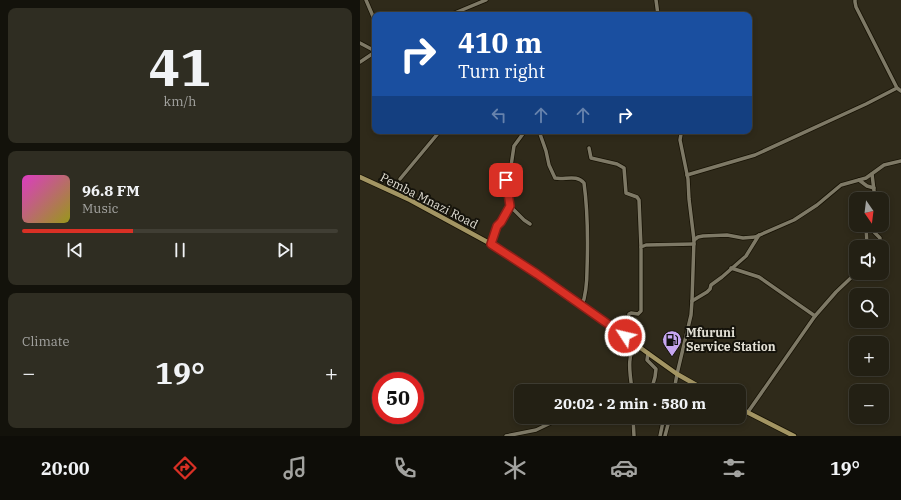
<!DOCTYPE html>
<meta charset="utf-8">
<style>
body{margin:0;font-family:"IBM Plex Serif",serif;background:#2f2d22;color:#f1f3f6;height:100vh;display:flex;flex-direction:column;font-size:15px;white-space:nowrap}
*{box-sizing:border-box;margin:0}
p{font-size:13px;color:#a3a3a0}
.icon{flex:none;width:22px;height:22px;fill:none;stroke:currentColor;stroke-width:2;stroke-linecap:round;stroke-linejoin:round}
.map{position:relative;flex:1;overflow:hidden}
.side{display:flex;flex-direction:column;gap:8px;padding:8px;background:#13120b;width:360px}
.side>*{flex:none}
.guide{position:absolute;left:12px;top:12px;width:380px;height:122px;border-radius:8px;box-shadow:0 2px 6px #0003,0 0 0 1px #403e34;background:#1a4fa0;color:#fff;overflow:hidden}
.needle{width:26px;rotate:166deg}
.controls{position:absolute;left:489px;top:192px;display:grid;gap:8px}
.controls a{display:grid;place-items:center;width:40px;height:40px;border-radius:8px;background:#232014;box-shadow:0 2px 6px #0003,0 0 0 1px #403e34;font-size:20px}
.speed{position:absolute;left:12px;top:372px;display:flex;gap:8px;font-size:20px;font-weight:700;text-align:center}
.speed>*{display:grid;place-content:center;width:52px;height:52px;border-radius:50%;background:#232014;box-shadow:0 2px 6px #0003,0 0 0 1px #403e34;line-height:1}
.speed .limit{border:6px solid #d22;background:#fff;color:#111}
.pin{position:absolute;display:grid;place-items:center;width:34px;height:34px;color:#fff;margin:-17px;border-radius:8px;box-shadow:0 2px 6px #0006}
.me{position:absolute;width:44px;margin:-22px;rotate:305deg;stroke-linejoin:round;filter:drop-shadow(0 0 3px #0008)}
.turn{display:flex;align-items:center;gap:14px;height:84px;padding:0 20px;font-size:18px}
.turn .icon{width:52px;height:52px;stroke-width:2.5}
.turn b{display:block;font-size:28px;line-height:34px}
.lanes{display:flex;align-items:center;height:38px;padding:0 20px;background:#0003;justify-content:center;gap:20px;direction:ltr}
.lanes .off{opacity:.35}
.big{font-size:30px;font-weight:700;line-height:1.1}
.side .widget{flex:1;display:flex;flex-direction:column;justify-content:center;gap:6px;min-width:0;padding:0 14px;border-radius:8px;background:#2f2d22}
.side .dial{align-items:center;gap:0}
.dial b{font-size:52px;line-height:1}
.song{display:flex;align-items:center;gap:12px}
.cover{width:48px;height:48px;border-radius:6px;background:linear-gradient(135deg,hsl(310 70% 55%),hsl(60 70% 35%))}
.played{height:4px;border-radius:2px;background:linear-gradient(90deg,#d93025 35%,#403e34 35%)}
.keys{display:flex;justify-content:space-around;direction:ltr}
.heat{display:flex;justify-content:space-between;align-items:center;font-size:22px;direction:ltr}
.trip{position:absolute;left:154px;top:384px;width:232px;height:40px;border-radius:8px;background:#232014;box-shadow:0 2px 6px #0003,0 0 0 1px #403e34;font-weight:700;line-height:40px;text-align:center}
.tab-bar{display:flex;height:64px;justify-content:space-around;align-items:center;background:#0e0d08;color:#a3a3a0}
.tab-bar .icon{width:28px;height:28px}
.tab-bar .on{color:#d93025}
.tab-bar b{font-size:18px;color:#f1f3f6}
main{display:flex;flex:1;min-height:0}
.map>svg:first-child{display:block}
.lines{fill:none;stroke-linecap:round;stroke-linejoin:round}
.minor-casing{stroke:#171204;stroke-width:5}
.major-casing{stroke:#171204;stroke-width:6}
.minor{stroke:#7e7966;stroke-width:3.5}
.major{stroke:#a39563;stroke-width:4.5}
.route-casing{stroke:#8d1f18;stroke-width:10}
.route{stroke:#d93025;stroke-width:7}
.labels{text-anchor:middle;stroke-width:4;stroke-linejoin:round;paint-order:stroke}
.street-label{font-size:12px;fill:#e3e0d5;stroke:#15130b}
.poi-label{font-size:12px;font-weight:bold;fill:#e3e0d5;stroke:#15130b;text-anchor:start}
</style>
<main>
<section class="side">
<div class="widget dial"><b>41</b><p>km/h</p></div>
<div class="widget">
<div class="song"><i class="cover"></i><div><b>96.8 FM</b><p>Music</p></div></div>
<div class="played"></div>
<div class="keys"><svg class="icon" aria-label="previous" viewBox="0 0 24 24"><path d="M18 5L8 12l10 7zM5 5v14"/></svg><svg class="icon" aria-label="pause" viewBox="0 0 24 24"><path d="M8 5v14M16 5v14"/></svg><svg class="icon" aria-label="next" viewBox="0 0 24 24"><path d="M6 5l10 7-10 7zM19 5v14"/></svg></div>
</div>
<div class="widget"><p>Climate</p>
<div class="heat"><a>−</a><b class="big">19°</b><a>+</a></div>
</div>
</section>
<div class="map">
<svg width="541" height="436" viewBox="0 0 541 436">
<rect width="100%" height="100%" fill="#2f2a1a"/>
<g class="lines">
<!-- minor casing -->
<g class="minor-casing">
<g id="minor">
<polyline points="6,0 15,21"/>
<polyline points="296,0 298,15"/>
<polyline points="495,0 495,2 496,7 537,88 541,91"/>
<polyline points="90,15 126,0"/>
<polyline points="0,43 15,51"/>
<polyline points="0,62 15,52"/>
<path d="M179,131L186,151L189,165L195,178C205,180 217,174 224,183C228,212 228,241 227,270C227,282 226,294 222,306"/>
<polyline points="229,148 231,158 257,164 264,168 266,193 277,197 279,200 281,247"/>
<polyline points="512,174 515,199"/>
<polyline points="327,175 395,155 506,104 537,88"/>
<polyline points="40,179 80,131"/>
<polyline points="499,180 507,186 514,188"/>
<polyline points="150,206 164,220 170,224"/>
<polyline points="507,225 520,238 519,247"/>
<polyline points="334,240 338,237 343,236 367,235 383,238 395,237 434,220 457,205 481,185 506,178 524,165 541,161"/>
<polyline points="131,244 137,226 141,222 150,206 146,184 147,176 151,166 154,146 165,131"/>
<path d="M506,247C508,239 505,233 507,225"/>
<polyline points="371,268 399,277 455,316"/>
<polyline points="332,301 347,292 350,289 351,285 362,277 386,256 399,235"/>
<polyline points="265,336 269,314 271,313 278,314 281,311 281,247 286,245 334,244"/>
<polyline points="288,353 287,360 296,369 295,377 293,384 296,391"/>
<path d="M272,391C271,377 265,355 277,345"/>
<polyline points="314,391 317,374 331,315 332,301 334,240 329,199 328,179 320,140 321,134 319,131"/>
<polyline points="388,412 455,316 476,292 496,273"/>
<polyline points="273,417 274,436"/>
<polyline points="146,436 176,430 203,417"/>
<polyline points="300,436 304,417"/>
<polyline points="305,436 310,417"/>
</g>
</g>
<!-- major casing -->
<g class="major-casing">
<g id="major">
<polyline points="0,177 50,200 131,244 177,274 317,374 347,391"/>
<polyline points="379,408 434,436"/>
</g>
</g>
<!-- minor -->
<use href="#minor" class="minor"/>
<!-- major -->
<use href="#major" class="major"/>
</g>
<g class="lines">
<!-- route casing -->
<g class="route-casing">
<polyline id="route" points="146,180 150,206 141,222 137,226 131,244 177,274 265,336"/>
</g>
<!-- route -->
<use href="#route" class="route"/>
</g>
<!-- icons -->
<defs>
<g id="fuel-pin" transform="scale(1)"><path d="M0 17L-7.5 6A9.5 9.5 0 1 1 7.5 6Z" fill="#c6a6f0" stroke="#15130b"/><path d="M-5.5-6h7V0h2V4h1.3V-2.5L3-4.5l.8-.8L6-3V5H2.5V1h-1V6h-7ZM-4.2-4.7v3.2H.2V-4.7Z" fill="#111"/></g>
</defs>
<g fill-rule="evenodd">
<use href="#fuel-pin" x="312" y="340"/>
</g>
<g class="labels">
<!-- street labels -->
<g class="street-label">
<text transform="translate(69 201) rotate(27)" y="4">Pemba Mnazi Road</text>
</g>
<!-- poi labels -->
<g class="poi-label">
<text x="326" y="337">Mfuruni<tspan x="326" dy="14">Service Station</tspan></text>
</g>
</g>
</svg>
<div class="controls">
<a><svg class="needle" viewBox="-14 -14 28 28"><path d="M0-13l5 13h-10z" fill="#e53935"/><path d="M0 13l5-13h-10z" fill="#a3a3a0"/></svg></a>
<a><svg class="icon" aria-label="sound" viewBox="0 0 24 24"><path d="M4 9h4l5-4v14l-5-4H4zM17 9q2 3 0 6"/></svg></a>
<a><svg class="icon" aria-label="search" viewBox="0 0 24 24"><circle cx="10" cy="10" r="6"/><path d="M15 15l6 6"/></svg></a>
<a>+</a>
<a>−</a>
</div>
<div class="speed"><div class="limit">50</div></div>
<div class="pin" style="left:146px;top:180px;background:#d93025"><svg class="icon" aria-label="arrive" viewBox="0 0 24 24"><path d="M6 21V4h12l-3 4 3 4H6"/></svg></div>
<svg class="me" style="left:265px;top:336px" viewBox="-20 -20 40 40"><circle r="17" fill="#d93025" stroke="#fff" stroke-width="3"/><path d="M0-11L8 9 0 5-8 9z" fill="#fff"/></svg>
<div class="trip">20:02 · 2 min · 580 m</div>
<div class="guide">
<div class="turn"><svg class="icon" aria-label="right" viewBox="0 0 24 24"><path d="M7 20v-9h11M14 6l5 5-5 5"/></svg><div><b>410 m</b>Turn right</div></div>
<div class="lanes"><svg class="icon off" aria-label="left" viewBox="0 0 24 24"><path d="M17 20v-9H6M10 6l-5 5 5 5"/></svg><svg class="icon off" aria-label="ahead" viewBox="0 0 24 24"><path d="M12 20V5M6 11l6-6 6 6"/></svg><svg class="icon off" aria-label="ahead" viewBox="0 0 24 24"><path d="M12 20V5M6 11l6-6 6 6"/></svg><svg class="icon" aria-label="right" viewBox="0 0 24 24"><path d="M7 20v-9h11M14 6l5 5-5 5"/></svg></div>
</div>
</div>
</main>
<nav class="tab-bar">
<b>20:00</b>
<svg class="icon on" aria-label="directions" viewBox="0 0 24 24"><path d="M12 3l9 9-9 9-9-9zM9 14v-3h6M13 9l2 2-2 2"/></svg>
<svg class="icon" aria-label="music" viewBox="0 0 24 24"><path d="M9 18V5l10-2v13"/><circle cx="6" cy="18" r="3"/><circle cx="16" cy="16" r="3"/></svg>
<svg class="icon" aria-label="phone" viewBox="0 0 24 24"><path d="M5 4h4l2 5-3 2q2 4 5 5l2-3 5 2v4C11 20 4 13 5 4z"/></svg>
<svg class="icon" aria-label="climate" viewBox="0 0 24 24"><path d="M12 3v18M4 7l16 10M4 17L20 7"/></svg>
<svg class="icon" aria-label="car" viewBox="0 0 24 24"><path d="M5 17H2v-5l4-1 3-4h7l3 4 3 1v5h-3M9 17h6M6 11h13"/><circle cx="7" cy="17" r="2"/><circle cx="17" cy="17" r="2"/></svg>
<svg class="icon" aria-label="filters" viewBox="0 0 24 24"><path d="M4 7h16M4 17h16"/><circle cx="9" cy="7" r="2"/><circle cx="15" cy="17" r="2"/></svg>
<b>19°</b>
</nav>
